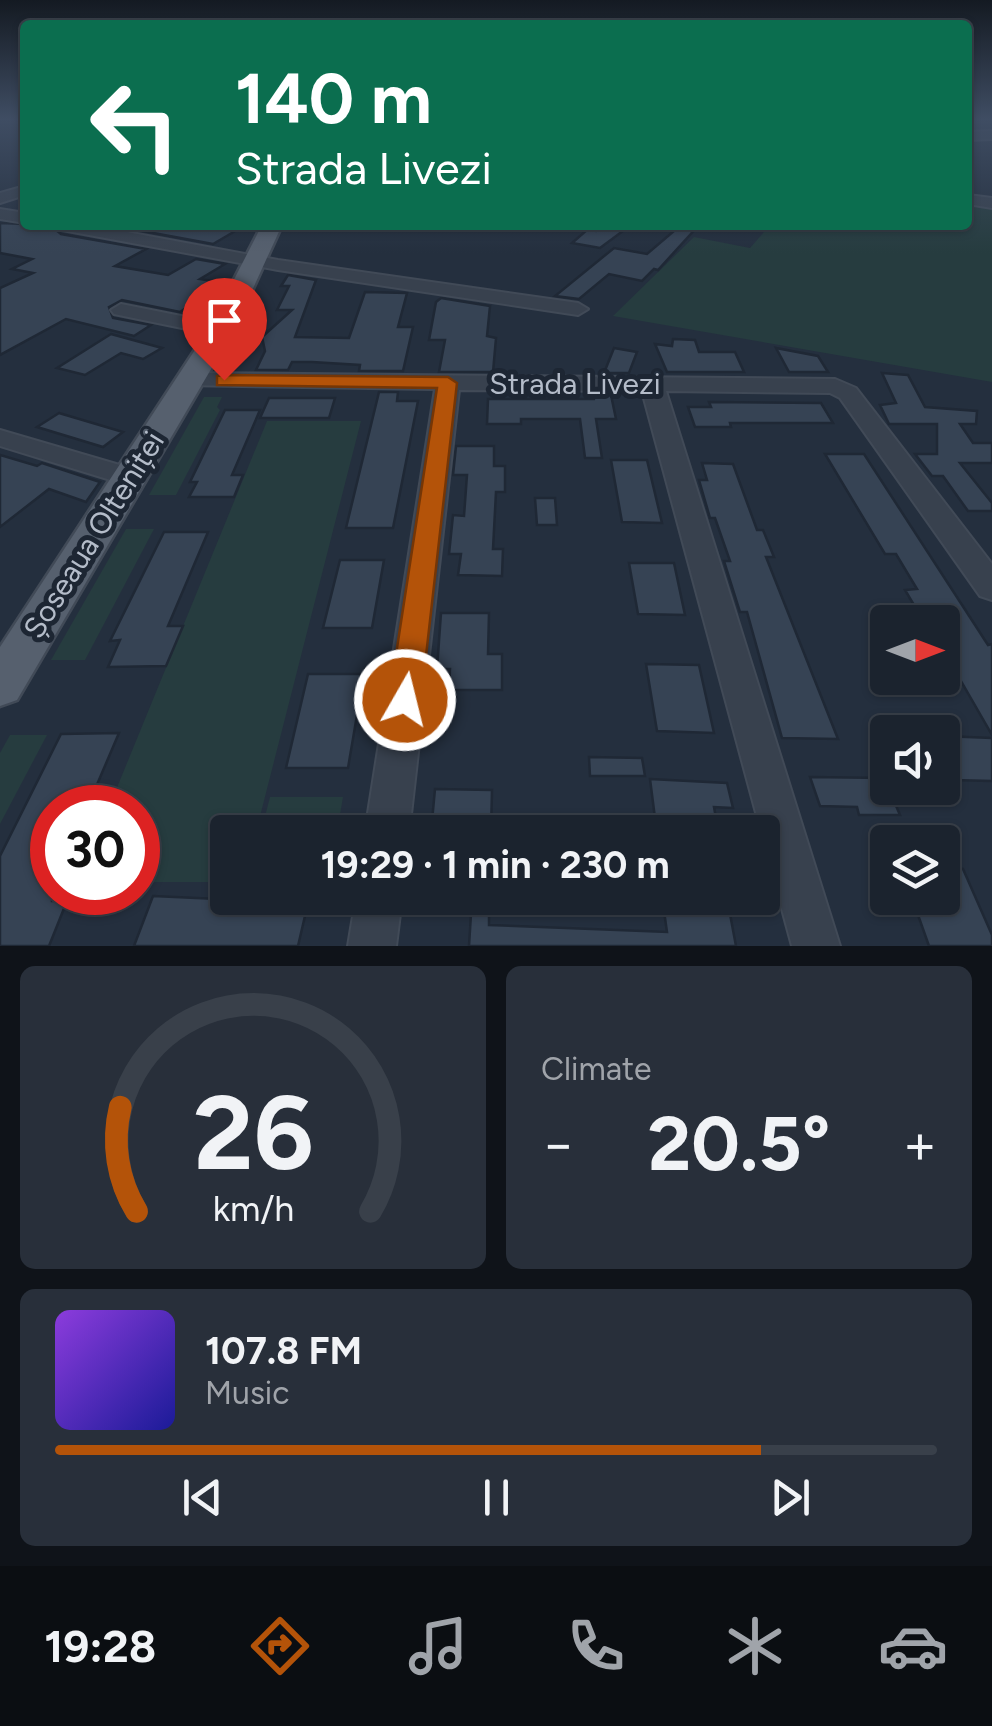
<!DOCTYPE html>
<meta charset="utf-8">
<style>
body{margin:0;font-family:Figtree,sans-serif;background:#282f3a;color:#f1f3f6;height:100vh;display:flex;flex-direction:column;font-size:38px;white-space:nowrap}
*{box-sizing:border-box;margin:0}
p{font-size:32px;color:#a0a4aa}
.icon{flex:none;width:55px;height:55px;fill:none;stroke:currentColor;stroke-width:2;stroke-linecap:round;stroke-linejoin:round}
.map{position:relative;height:946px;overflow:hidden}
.side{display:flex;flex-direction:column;gap:20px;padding:20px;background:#0f1319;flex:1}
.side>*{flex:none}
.top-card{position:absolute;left:20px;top:20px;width:952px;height:210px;border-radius:10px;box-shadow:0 2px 8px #0004,0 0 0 2px #39404a;background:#0b6e4f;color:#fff;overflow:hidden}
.needle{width:65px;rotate:90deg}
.buttons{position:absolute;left:870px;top:605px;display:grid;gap:20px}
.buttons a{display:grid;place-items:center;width:90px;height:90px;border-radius:10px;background:#1b232e;box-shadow:0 2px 8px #0004,0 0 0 2px #39404a;font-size:50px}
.speed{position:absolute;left:30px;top:785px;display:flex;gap:20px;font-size:50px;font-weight:700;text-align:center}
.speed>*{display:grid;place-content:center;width:130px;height:130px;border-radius:50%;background:#1b232e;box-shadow:0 2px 8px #0004,0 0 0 2px #39404a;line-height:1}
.speed .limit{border:15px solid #d22;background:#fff;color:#111}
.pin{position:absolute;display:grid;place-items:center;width:85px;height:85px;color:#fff;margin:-102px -42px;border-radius:50% 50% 50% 0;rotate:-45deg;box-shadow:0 0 10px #0007}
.pin .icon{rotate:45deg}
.me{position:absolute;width:110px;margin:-55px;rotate:8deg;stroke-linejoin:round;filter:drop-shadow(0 0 8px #0008)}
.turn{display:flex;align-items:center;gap:35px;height:210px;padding:0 50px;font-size:45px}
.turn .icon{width:130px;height:130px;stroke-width:2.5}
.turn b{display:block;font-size:70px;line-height:85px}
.big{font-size:75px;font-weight:700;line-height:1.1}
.side .widget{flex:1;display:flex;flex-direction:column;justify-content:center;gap:15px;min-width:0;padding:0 35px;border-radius:15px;background:#282f3a}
.side .dial{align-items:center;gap:0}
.dial svg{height:260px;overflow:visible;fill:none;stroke:#39404a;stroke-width:7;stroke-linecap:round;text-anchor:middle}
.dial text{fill:#f1f3f6;stroke:none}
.song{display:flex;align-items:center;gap:30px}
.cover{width:120px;height:120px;border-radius:15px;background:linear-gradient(135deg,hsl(270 70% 55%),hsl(240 70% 35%))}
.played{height:10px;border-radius:5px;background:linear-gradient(90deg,#b45309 80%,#39404a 80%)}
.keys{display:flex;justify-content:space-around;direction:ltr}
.heat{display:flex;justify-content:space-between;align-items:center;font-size:55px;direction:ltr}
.side .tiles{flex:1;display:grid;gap:20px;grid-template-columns:1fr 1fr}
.widget:last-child{grid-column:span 2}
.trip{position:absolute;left:210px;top:815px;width:570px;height:100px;border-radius:10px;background:#1b232e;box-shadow:0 2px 8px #0004,0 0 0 2px #39404a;font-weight:700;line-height:100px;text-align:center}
.dock{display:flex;height:160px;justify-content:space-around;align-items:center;background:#0b0e12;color:#a0a4aa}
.dock .icon{width:70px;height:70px}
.dock .on{color:#b45309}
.dock b{font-size:45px;color:#f1f3f6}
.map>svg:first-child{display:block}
.green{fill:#263c3f}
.building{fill:#364354;stroke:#1f2835;stroke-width:2.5}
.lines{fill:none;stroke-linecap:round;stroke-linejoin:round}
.minor-casing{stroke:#414a57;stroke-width:4}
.major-casing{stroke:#414a57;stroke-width:5}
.minor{fill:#38414e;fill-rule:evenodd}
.major{fill:#56606e;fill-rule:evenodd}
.route{fill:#b45309;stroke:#753606;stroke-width:2.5}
.labels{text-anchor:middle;stroke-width:10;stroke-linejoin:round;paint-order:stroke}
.street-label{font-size:30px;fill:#b4bcc9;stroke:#1d2633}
</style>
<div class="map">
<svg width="992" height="946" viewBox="0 0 992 946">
<rect width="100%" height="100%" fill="#242f3e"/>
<!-- green -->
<g class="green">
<polygon points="968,204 992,207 992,382 613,316 694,237 750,248 770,225 968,225"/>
<polygon points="204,397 222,397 217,407 220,410 176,495 149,495"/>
<polygon points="267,421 361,421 256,832 228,832 227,882 138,882 138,808 109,807"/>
<polygon points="126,529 154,529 85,660 51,660"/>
<polygon points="10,735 47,735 0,824 0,753"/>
<polygon points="270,797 343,797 337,832 261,832"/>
</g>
<!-- building -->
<g class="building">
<polygon points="0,223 50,225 61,234 146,249 115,266 168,275 196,259 225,264 200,279 224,283 180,312 122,300 109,307 113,318 151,325 134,336 66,319 0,355 0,288 33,273 12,269 32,259 0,253"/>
<polygon points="110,225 205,225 237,230 213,244"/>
<polygon points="604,225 631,225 600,248 572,243 588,229 596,231"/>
<polygon points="681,225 699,225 658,270 654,269 642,281 609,274 579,299 555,296 614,248 647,254"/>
<polygon points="288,275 316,280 295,337 349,338 365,292 407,293 398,327 413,327 403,371 359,371 360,365 312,362 292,362 288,370 256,370 265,351 262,337 292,310 277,310 289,286 281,286"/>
<polygon points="441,298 490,306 487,336 496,338 493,372 439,372 445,340 429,340 436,302"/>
<polygon points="111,334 162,348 143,359 121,353 85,375 57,368"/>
<polygon points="673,339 695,340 699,352 735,352 744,372 667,372 655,344 672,346"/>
<polygon points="614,348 637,352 629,373 604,373"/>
<polygon points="776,348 818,356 828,372 789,372"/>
<polygon points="882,373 908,375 925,407 977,411 976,424 960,424 973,443 992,443 992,463 960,463 992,503 992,511 968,511 943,476 932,476 915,454 937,454 937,424 889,424 880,405 896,403"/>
<polygon points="379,392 398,392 397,401 418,401 393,528 346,528"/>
<polygon points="596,394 611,395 616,419 596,419 602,458 585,458 580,419 521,419 521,424 487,424 488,399 594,399"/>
<polygon points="269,398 335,398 329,418 260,418"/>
<polygon points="709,402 821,403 833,423 730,423 731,427 695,427 688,407 711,407"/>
<polygon points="225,410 260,410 232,475 243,475 234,497 189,497 197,482 190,482"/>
<polygon points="59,413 123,432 103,447 37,427"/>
<polygon points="456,446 494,446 494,466 505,466 505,492 496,492 493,549 503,549 502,576 458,575 461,554 449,554 453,515 464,516 467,475 453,475"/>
<polygon points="825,454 864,454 988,645 992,644 992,735 942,648 942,622 924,622 905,590 917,589 896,554 885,554"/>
<polygon points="0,455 37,466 42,463 100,482 86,502 49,489 0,527"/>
<polygon points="611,460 647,460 662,523 622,522"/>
<polygon points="702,463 733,464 757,530 763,530 774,557 766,557 838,739 782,738 747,612 740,612 724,561 730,561 715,518 710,518 699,480 707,480"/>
<polygon points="535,498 555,498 557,525 537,525"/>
<polygon points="164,532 208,532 168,626 183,626 166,666 108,667 120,640 110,641"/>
<polygon points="340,560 384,560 372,628 323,628"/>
<polygon points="629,563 674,563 685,615 638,614"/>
<polygon points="441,613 489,613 488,654 502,654 502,690 449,690 450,669 437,669"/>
<polygon points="646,664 699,665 714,733 657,731"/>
<polygon points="308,674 364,674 348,768 286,768"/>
<polygon points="119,733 87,808 52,808 52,901 67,901 49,946 0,946 0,856 61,734"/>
<polygon points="942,736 992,738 992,781 952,780 942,766"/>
<polygon points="589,757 642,758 645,776 590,776"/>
<polygon points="810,777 884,778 900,815 859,815 857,807 820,806"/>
<polygon points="650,779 727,783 733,808 714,807 716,818 684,817 685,826 656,826"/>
<polygon points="435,789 492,790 491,832 431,832"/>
<polygon points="942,868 963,869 992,935 992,946 929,946 912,898 942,898"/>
<polygon points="153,896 308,903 298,946 134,946"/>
<polygon points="425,898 489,898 489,925 667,932 664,911 730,914 736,946 469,946 471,914 424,913"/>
</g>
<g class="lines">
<!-- minor casing -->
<g class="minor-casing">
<g id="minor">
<polygon points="992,131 992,139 968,140 968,132"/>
<polygon points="25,186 25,195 0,203 0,193"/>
<polygon points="968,195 992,198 992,208 968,204"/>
<polygon points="0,209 25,213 25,223 0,219"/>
<polygon points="54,225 89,225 278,260 578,303 588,309 578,315 278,270 62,230"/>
<polygon points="121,304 221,324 232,330 221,336 114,314 111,310"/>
<polygon points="191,373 835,379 856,388 992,564 992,600 980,596 840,398 830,393 666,391 840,946 792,946 642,391 459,390 409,832 365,832 435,389 183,385 179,380"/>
<polygon points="0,430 140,471 144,477 140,483 130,486 0,446"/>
<polygon points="356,898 402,898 396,946 348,946"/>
</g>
</g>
<!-- major casing -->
<g class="major-casing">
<polygon id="major" points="262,225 282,225 234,330 17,700 0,706 0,647 208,330"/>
</g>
<!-- minor -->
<use href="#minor" class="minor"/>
<!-- major -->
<use href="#major" class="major"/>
</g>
<!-- sky -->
<linearGradient id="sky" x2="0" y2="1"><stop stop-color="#141a22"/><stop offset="0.47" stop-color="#3f4d63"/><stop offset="1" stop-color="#3f4d63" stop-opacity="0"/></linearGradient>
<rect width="992" height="253" fill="url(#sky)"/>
<!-- route -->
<polygon class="route" points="224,375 448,377 457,383 421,700 416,710 405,713 394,710 389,700 437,388 217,385 217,376"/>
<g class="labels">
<!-- street labels -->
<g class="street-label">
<text x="575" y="394">Strada Livezi</text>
<text transform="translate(94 535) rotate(-58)" y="10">Șoseaua Olteniței</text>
</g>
</g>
</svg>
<div class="buttons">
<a><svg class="needle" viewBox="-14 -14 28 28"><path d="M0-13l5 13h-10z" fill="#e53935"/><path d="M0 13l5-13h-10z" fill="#a0a4aa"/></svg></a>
<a><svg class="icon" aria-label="sound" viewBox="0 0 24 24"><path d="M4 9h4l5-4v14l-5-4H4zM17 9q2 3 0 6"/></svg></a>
<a><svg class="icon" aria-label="layers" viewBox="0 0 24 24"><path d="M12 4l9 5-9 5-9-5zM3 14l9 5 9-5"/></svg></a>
</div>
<div class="speed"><div class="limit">30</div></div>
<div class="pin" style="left:224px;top:380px;background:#d93025"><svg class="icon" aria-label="arrive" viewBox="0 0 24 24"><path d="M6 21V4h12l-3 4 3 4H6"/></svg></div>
<svg class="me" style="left:405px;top:700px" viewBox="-20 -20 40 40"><circle r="17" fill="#b45309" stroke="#fff" stroke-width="3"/><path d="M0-11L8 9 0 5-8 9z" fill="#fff"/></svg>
<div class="trip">19:29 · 1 min · 230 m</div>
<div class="top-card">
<div class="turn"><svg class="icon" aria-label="left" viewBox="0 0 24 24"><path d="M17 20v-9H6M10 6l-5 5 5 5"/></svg><div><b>140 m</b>Strada Livezi</div></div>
</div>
</div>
<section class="side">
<div class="tiles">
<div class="widget dial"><svg viewBox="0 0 100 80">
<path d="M14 69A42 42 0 1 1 86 69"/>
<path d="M14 69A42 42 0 0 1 9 37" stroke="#b45309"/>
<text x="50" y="56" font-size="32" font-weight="700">26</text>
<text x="50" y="72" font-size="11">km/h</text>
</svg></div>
<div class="widget"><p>Climate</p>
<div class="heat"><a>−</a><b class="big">20.5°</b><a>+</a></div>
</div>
<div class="widget">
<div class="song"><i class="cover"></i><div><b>107.8 FM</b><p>Music</p></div></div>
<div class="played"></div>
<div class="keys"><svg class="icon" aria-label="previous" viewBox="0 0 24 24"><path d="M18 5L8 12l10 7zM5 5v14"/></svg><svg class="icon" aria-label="pause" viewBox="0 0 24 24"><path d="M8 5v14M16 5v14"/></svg><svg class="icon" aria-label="next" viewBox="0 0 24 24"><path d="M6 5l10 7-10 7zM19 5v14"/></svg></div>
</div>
</div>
</section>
<nav class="dock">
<b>19:28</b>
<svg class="icon on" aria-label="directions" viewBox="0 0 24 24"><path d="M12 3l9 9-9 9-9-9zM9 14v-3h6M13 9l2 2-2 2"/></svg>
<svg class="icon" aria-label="music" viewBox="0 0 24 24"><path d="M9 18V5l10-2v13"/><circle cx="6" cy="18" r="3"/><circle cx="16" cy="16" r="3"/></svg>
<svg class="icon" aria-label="phone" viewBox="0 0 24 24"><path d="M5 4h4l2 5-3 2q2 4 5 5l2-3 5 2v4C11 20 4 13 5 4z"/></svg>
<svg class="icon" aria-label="climate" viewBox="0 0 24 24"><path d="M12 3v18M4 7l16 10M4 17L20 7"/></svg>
<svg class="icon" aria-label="car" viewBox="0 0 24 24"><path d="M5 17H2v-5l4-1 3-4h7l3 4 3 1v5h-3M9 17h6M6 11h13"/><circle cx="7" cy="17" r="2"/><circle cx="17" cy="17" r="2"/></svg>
</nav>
